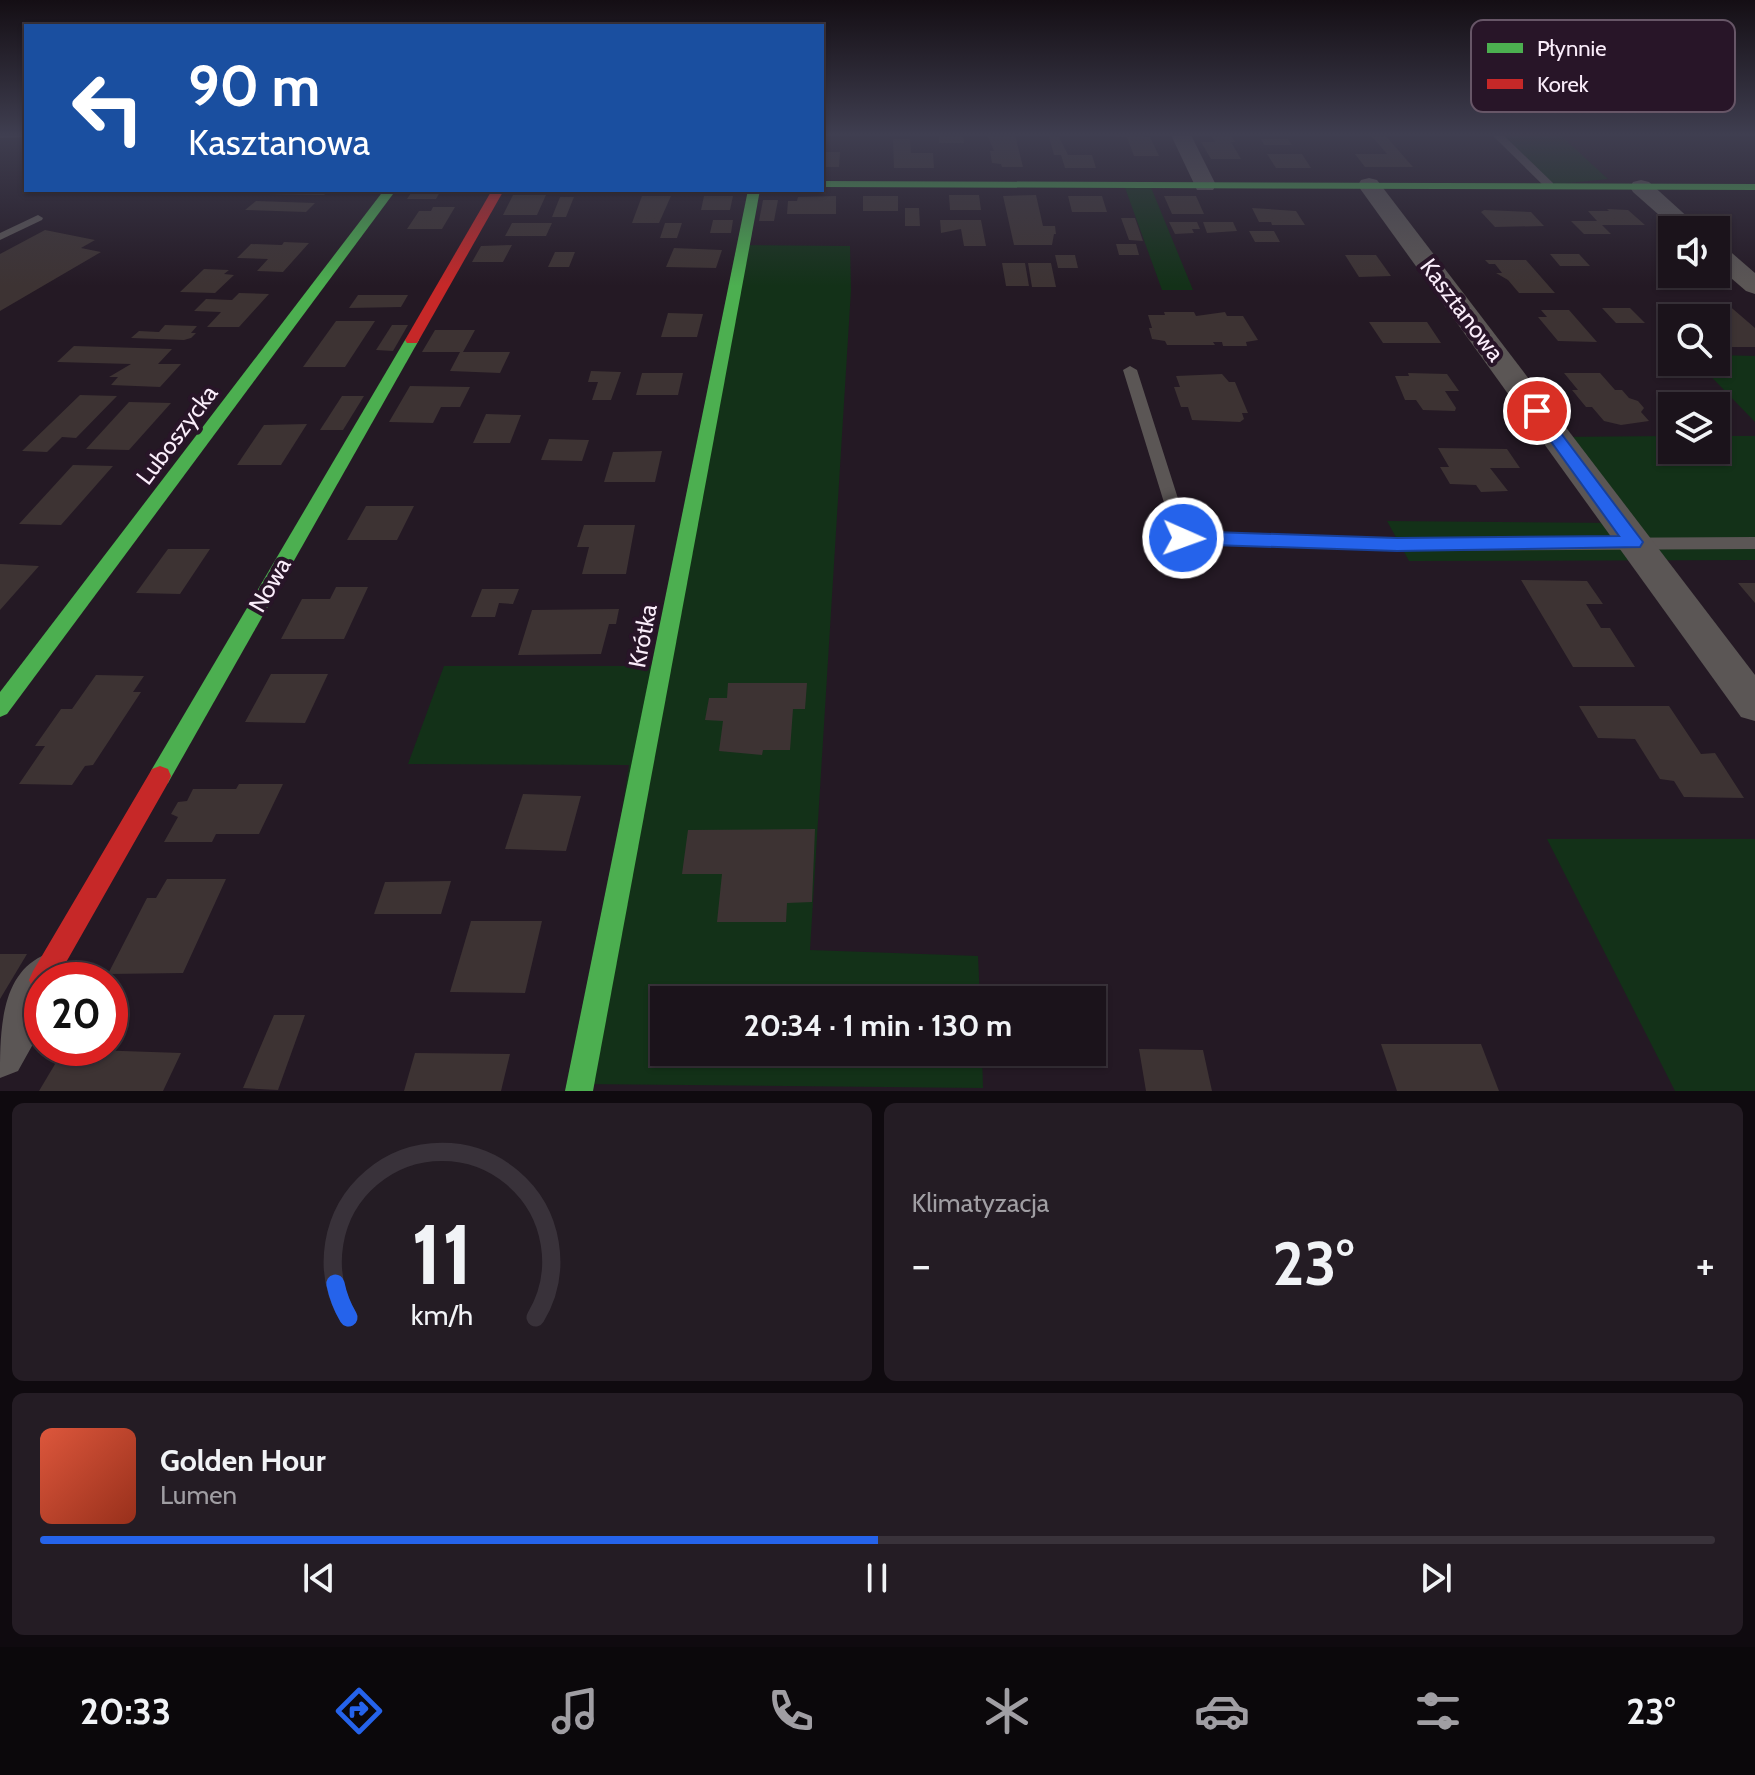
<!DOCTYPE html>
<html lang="pl">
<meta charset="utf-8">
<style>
body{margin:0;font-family:Cabin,sans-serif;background:#241c24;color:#f1f3f6;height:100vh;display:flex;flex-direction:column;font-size:30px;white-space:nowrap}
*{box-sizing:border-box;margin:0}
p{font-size:26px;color:#a09ea3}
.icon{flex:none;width:44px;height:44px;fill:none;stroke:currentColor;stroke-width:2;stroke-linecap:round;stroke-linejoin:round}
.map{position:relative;height:1091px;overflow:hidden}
.details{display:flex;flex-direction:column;gap:12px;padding:12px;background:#0f0a0f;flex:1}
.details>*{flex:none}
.guide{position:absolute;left:24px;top:24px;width:800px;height:168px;border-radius:0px;box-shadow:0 2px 6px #0004,0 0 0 2px #39323a;background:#1a4fa0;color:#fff;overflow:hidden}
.controls{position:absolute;left:1658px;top:216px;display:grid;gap:16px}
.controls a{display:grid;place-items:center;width:72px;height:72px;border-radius:0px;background:#1b131b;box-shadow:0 2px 6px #0004,0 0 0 2px #39323a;font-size:40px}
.speed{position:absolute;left:24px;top:962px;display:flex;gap:16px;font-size:40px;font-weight:700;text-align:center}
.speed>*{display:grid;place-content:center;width:104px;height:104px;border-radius:50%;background:#1b131b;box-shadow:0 2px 6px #0004,0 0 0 2px #39323a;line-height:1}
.speed .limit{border:12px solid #d22;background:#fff;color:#111}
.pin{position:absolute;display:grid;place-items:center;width:68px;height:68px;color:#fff;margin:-34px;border:4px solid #fff;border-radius:50%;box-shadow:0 2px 8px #0007}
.me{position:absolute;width:88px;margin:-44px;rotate:92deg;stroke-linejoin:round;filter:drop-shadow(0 0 6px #0008)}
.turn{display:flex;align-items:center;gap:28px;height:168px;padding:0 32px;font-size:36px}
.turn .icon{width:104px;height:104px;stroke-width:2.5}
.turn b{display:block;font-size:56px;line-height:68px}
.big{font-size:60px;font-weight:700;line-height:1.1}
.details .widget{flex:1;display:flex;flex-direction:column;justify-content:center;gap:12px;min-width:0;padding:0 28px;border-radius:12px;background:#241c24}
.details .dial{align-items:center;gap:0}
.dial svg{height:208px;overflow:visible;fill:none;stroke:#39323a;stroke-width:7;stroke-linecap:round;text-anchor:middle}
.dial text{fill:#f1f3f6;stroke:none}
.song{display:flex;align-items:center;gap:24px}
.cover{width:96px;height:96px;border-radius:12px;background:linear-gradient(135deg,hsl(10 70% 55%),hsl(10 70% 35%))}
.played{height:8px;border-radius:4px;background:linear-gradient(90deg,#2563eb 50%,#39323a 50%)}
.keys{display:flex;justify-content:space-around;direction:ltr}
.heat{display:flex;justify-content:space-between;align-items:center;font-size:44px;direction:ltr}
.details .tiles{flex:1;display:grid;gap:12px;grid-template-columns:1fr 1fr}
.widget:last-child{grid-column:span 2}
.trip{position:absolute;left:650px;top:986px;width:456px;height:80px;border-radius:0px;background:#1b131b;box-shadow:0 2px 6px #0004,0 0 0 2px #39323a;font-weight:700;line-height:80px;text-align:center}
.menu{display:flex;height:128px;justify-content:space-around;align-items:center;background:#0b080b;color:#a09ea3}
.menu .icon{width:56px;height:56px}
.menu .on{color:#2563eb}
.menu b{font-size:36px;color:#f1f3f6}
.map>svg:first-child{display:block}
.green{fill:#133118}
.building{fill:#3d3333}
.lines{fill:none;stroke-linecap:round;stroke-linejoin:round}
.lane{fill:#5b5655;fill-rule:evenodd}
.street{fill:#5b5655;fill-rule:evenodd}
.fast{fill:#4caf50;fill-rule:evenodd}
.jam{fill:#c62828;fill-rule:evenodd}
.route{fill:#2563eb;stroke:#184099;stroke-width:2}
.labels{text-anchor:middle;stroke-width:8;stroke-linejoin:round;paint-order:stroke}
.street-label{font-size:24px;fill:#faedfa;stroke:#281528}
.key{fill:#281528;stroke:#675667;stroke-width:2}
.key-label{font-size:22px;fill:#faedfa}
</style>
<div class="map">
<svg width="1755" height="1091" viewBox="0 0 1755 1091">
<rect width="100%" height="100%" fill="#241924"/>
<!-- green -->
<g class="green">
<polygon points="1495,133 1558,133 1608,179 1549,185"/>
<polygon points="1124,185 1150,185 1193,290 1162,290"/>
<polygon points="743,245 850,246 851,290 810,950 978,956 980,1000 664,1000 664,1052 982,1052 983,1088 580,1084 629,765 408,764 444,666 661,666"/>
<polygon points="1716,355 1755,356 1755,422 1697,362 1716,362"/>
<polygon points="1672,436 1672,450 1716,450 1716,436 1755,436 1755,560 1409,561 1387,521 1618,523 1555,437"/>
<polygon points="1547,839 1755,839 1755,1091 1675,1091"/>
</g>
<!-- building -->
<g class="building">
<polygon points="939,133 963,133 964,143 939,143"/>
<polygon points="1048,133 1057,133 1068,155 1092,155 1096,168 1065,168 1061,155 1054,155"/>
<polygon points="1115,133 1143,133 1144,137 1150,137 1159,156 1134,156 1127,137 1116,137"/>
<polygon points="1210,133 1230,133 1235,142 1231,142 1241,159 1211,159 1201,142 1215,142"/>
<polygon points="1369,133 1383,133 1413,167 1365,167 1355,154 1387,154"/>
<polygon points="987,134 1015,135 1023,167 1002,167 1001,164 992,163 990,151 994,151"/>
<polygon points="893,139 910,139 911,153 933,153 934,168 894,168"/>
<polygon points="1261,139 1288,139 1292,145 1264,145"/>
<polygon points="822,152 840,152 839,167 822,167"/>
<polygon points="1267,154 1302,154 1311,168 1276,168"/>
<polygon points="268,190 329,190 324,195 264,194"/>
<polygon points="413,190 441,190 436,199 407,199"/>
<polygon points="513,195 546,195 537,215 503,215"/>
<polygon points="949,195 979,195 981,210 950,210"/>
<polygon points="1036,195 1043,226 1055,226 1056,234 1054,234 1052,245 1014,245 1003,196"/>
<polygon points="642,196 671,196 659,223 632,223"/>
<polygon points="704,196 733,196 730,210 701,210"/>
<polygon points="836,196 836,214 787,214 788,201 797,201 798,197"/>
<rect x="863" y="196" width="35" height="15"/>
<polygon points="1068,196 1102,196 1107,212 1072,212"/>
<polygon points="1164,196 1196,196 1204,214 1172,214"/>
<polygon points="560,197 574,197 566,217 552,217"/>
<polygon points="763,200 778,200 774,221 759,221"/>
<polygon points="256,201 315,203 306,212 245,210"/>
<polygon points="433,207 455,207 442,229 407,229 419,211 431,211"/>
<polygon points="905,208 919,208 920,226 905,226"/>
<polygon points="1252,208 1296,211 1305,225 1272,225 1271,222 1259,222"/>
<polygon points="1607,209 1628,210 1645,225 1602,225 1611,234 1584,234 1571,221 1597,221 1588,211 1609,211"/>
<polygon points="1484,210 1531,212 1544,226 1495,227 1481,212"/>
<polygon points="1121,218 1135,218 1143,241 1129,240"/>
<polygon points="713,220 733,220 731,233 710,233"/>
<polygon points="940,220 981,220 986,246 964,246 961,229 941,233"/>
<polygon points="1169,222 1197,222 1200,229 1192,229 1194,233 1175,234"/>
<polygon points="1203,222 1233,222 1237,231 1207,233"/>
<polygon points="512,223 552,223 546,236 505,236"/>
<polygon points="665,223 682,223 677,238 660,238"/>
<polygon points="45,230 95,240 81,248 101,252 0,311 0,254"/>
<polygon points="1249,231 1274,231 1280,242 1255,242"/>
<polygon points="284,242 309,243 283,272 257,271 268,259 237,258 251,244 282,245"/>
<polygon points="1116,244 1136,244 1139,255 1119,255"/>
<polygon points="512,245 503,262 472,262 481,246"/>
<polygon points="674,248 722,250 716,268 666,267"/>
<polygon points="555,252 575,252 569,267 548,267"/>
<polygon points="1550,254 1579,254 1590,266 1560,266"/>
<polygon points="1055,255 1075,255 1078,268 1058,268"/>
<polygon points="1345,255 1376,255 1391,276 1359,277"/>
<polygon points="1485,260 1526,260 1555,293 1519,293 1508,280 1496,273 1502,273 1495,264 1489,264"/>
<polygon points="1002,263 1025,263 1029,286 1006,286"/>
<polygon points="1028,263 1051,263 1056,287 1032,287"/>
<polygon points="204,269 229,270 224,274 234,275 215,293 180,292"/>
<polygon points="239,293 269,294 239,327 207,327 221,312 194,311 206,299 232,300"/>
<polygon points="358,295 408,295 401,307 349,308"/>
<polygon points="1689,303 1726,303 1755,328 1755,347 1732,347 1716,331 1716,318 1703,318"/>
<polygon points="1602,308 1630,308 1645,323 1616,323"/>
<polygon points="1541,310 1569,310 1597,342 1558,341 1538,317 1547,317"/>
<polygon points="1164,312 1194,312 1196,316 1225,312 1227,316 1243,316 1258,340 1246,342 1247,346 1223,346 1222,342 1213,342 1215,345 1167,345 1165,341 1152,339 1149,328 1152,328 1148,315 1165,315"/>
<polygon points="668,313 703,314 697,337 661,337"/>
<polygon points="336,321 375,321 345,367 303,367"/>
<polygon points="1369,322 1427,322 1441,343 1383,343"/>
<polygon points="165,325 197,326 191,333 196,333 191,338 184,340 131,338 139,331 159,332"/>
<polygon points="392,325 408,325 393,351 376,350"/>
<polygon points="435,330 475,330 463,352 510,352 500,373 450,371 460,352 422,352"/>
<polygon points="74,346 172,349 158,364 181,364 160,387 111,385 118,377 109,377 131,364 57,362"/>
<polygon points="591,371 621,372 611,400 592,400 598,382 588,382"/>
<polygon points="642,373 683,373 678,395 636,395"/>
<polygon points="1408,373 1447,374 1459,391 1445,391 1456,408 1455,411 1423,410 1416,400 1405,400 1395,376 1409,376"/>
<polygon points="1564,373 1600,373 1615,390 1622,390 1629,398 1638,401 1644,408 1641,412 1649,421 1621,425 1604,421 1592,407 1586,407 1572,390 1578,390"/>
<polygon points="1222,374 1229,382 1235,382 1248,413 1242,413 1244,419 1240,422 1192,420 1188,407 1181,407 1174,387 1180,387 1176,376"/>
<polygon points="410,386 470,387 460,407 441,407 433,423 389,422"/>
<polygon points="80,395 117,396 76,438 62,437 47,452 22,451"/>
<polygon points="342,396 364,396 343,430 320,430"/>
<polygon points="129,402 171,403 129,450 86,449"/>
<polygon points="486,414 521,415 510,443 473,443"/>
<polygon points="307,424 281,465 237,465 264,425"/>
<polygon points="549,439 589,440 582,461 541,460"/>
<polygon points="1438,448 1507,449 1520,468 1490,468 1508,491 1481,492 1476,485 1450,484 1440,467 1449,467"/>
<polygon points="662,451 655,482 604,482 613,452"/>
<polygon points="73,465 113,466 61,525 19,524"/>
<polygon points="366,506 414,506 397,540 347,540"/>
<polygon points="584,525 635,525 626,574 582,574 589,547 577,547"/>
<polygon points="168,549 210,549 180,594 136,593"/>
<polygon points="0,564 39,566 0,610"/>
<polygon points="1521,580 1587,581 1603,604 1586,604 1601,628 1610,628 1635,667 1573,667"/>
<polygon points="1738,583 1755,583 1755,603"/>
<polygon points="336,587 368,587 344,639 281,639 302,599 330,599"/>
<polygon points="482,589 519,589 513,604 499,603 495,617 471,617"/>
<polygon points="619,609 616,624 609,624 601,654 518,655 532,610"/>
<polygon points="271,674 328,674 305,723 245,722"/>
<polygon points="96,675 144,676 133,692 141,692 93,765 85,766 72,785 19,784 45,746 35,746 61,709 72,709"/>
<polygon points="728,683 807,683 805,709 793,709 790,750 763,750 762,755 719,751 723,721 705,720 709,698 727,698"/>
<polygon points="1579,706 1669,706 1701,754 1715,753 1744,798 1684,797 1674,781 1660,779 1635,739 1598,738"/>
<polygon points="239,784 283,784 259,834 216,834 212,842 164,842 178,817 171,814 178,802 187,801 193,789 236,789"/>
<polygon points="523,794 581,796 566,851 505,849"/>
<polygon points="815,829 812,902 787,903 786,922 717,922 722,874 682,874 688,830"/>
<polygon points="167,879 226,879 183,973 108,974 147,898 156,898"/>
<polygon points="451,881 441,914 374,914 385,882"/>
<polygon points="471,921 542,921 525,993 450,992"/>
<polygon points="0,954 27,954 0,999"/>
<polygon points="274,1015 305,1015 278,1090 243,1088"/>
<polygon points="1381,1044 1481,1044 1499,1091 1397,1091"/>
<polygon points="64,1049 181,1053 163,1091 39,1091"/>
<polygon points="1139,1049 1203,1050 1212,1091 1146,1091"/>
<polygon points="415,1053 510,1054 501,1091 404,1091"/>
</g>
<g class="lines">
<!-- lane -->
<g class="lane">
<polygon points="0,133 26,133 26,137 0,138"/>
<polygon points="1490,133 1501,133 1553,183 1553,187 1545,187"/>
<polygon points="38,215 43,218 42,220 0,240 0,233"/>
<polygon points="1130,366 1137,370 1189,533 1397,539 1755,537 1755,549 1397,551 1183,544 1175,538 1123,370"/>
</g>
<!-- street -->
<g class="street">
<polygon points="1170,133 1190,133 1216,185 1213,190 1197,190"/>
<polygon points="1369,178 1377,180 1755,675 1755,721 1741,717 1361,190 1358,185 1361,180"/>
<polygon points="1641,180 1649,182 1702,230 1676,230 1633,192 1630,187 1633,182"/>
<polygon points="1716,245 1725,247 1755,273 1755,294 1746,291 1716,265"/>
<path d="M42,956L59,963L66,980H42V1028L18,1071L0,1078C0,1033 0,976 42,956Z"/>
</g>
<!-- fast -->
<g class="fast">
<polygon points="822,181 1755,184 1755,190 822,187"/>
<polygon points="384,190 396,190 7,714 0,717 0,692"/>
<polygon points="748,190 760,190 593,1091 565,1091"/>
<polygon points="412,336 419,340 168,783 160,786 152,783 149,776 152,769 405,340"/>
</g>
<!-- jam -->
<g class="jam">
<polygon points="492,190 504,190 419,340 417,343 407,343 405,340"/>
<polygon points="160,766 168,769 171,776 168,783 56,980 42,980 42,993 33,989 29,980 33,971 152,769"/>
</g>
</g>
<!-- sky -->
<linearGradient id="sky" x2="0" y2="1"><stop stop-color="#140e14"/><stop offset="0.47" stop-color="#3f3e50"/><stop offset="1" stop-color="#3f3e50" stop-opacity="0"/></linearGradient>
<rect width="1755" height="286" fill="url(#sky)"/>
<!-- route -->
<polygon class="route" points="1537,406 1542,408 1640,538 1643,542 1640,547 1397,551 1183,544 1174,538 1183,531 1397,538 1619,536 1529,411"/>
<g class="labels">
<!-- street labels -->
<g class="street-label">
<text transform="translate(1462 310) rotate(53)" y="8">Kasztanowa</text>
<text transform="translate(177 435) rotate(-53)" y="8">Luboszycka</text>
<text transform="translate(270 585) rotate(-60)" y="8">Nowa</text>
<text transform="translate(643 636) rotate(-79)" y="8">Krótka</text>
</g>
</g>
<!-- legend -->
<rect x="1471" y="20" width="264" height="92" rx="12" class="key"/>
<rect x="1487" y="43" width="36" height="10" fill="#4caf50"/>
<rect x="1487" y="79" width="36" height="10" fill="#c62828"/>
<g class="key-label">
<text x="1537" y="56">Płynnie</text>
<text x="1537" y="92">Korek</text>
</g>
</svg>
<div class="controls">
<a><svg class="icon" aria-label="sound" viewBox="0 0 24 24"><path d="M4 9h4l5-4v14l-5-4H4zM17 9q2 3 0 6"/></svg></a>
<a><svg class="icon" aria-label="search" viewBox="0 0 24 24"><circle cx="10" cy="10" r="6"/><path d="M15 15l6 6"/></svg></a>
<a><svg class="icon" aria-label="layers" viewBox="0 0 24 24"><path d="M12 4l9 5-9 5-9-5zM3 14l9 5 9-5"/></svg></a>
</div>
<div class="speed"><div class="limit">20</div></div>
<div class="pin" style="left:1537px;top:411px;background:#d93025"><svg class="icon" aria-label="arrive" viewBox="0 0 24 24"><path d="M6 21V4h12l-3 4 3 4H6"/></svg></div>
<svg class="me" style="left:1183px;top:538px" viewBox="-20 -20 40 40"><circle r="17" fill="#2563eb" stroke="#fff" stroke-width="3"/><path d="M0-11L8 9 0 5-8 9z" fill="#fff"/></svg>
<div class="trip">20:34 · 1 min · 130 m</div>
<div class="guide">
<div class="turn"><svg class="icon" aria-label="left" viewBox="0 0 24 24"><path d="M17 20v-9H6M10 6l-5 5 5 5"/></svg><div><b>90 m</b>Kasztanowa</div></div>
</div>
</div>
<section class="details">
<div class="tiles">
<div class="widget dial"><svg viewBox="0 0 100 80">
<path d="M14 69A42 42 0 1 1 86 69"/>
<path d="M14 69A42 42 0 0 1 9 56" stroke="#2563eb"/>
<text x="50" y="56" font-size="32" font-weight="700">11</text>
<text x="50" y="72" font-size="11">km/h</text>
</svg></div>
<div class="widget"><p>Klimatyzacja</p>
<div class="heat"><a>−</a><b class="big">23°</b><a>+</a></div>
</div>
<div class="widget">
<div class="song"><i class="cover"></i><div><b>Golden Hour</b><p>Lumen</p></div></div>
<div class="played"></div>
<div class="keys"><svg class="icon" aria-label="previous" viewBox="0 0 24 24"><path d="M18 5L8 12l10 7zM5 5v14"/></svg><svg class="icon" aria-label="pause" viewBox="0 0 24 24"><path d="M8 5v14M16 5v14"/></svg><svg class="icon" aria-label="next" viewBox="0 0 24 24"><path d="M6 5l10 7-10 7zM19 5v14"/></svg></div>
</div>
</div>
</section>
<nav class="menu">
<b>20:33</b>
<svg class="icon on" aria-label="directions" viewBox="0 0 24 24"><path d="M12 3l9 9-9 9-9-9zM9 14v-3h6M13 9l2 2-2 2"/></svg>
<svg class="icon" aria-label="music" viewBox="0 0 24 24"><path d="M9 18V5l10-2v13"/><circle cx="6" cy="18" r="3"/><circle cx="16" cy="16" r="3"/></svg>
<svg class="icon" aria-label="phone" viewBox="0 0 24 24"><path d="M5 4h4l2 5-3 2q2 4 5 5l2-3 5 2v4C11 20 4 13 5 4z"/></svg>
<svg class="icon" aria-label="climate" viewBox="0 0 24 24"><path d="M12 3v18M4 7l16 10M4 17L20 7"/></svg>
<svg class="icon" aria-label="car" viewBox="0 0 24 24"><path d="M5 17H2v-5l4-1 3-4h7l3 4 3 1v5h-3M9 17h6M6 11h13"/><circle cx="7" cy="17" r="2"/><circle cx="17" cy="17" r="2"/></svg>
<svg class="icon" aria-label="filters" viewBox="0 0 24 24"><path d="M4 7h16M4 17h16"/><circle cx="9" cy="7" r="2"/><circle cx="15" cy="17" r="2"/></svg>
<b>23°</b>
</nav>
